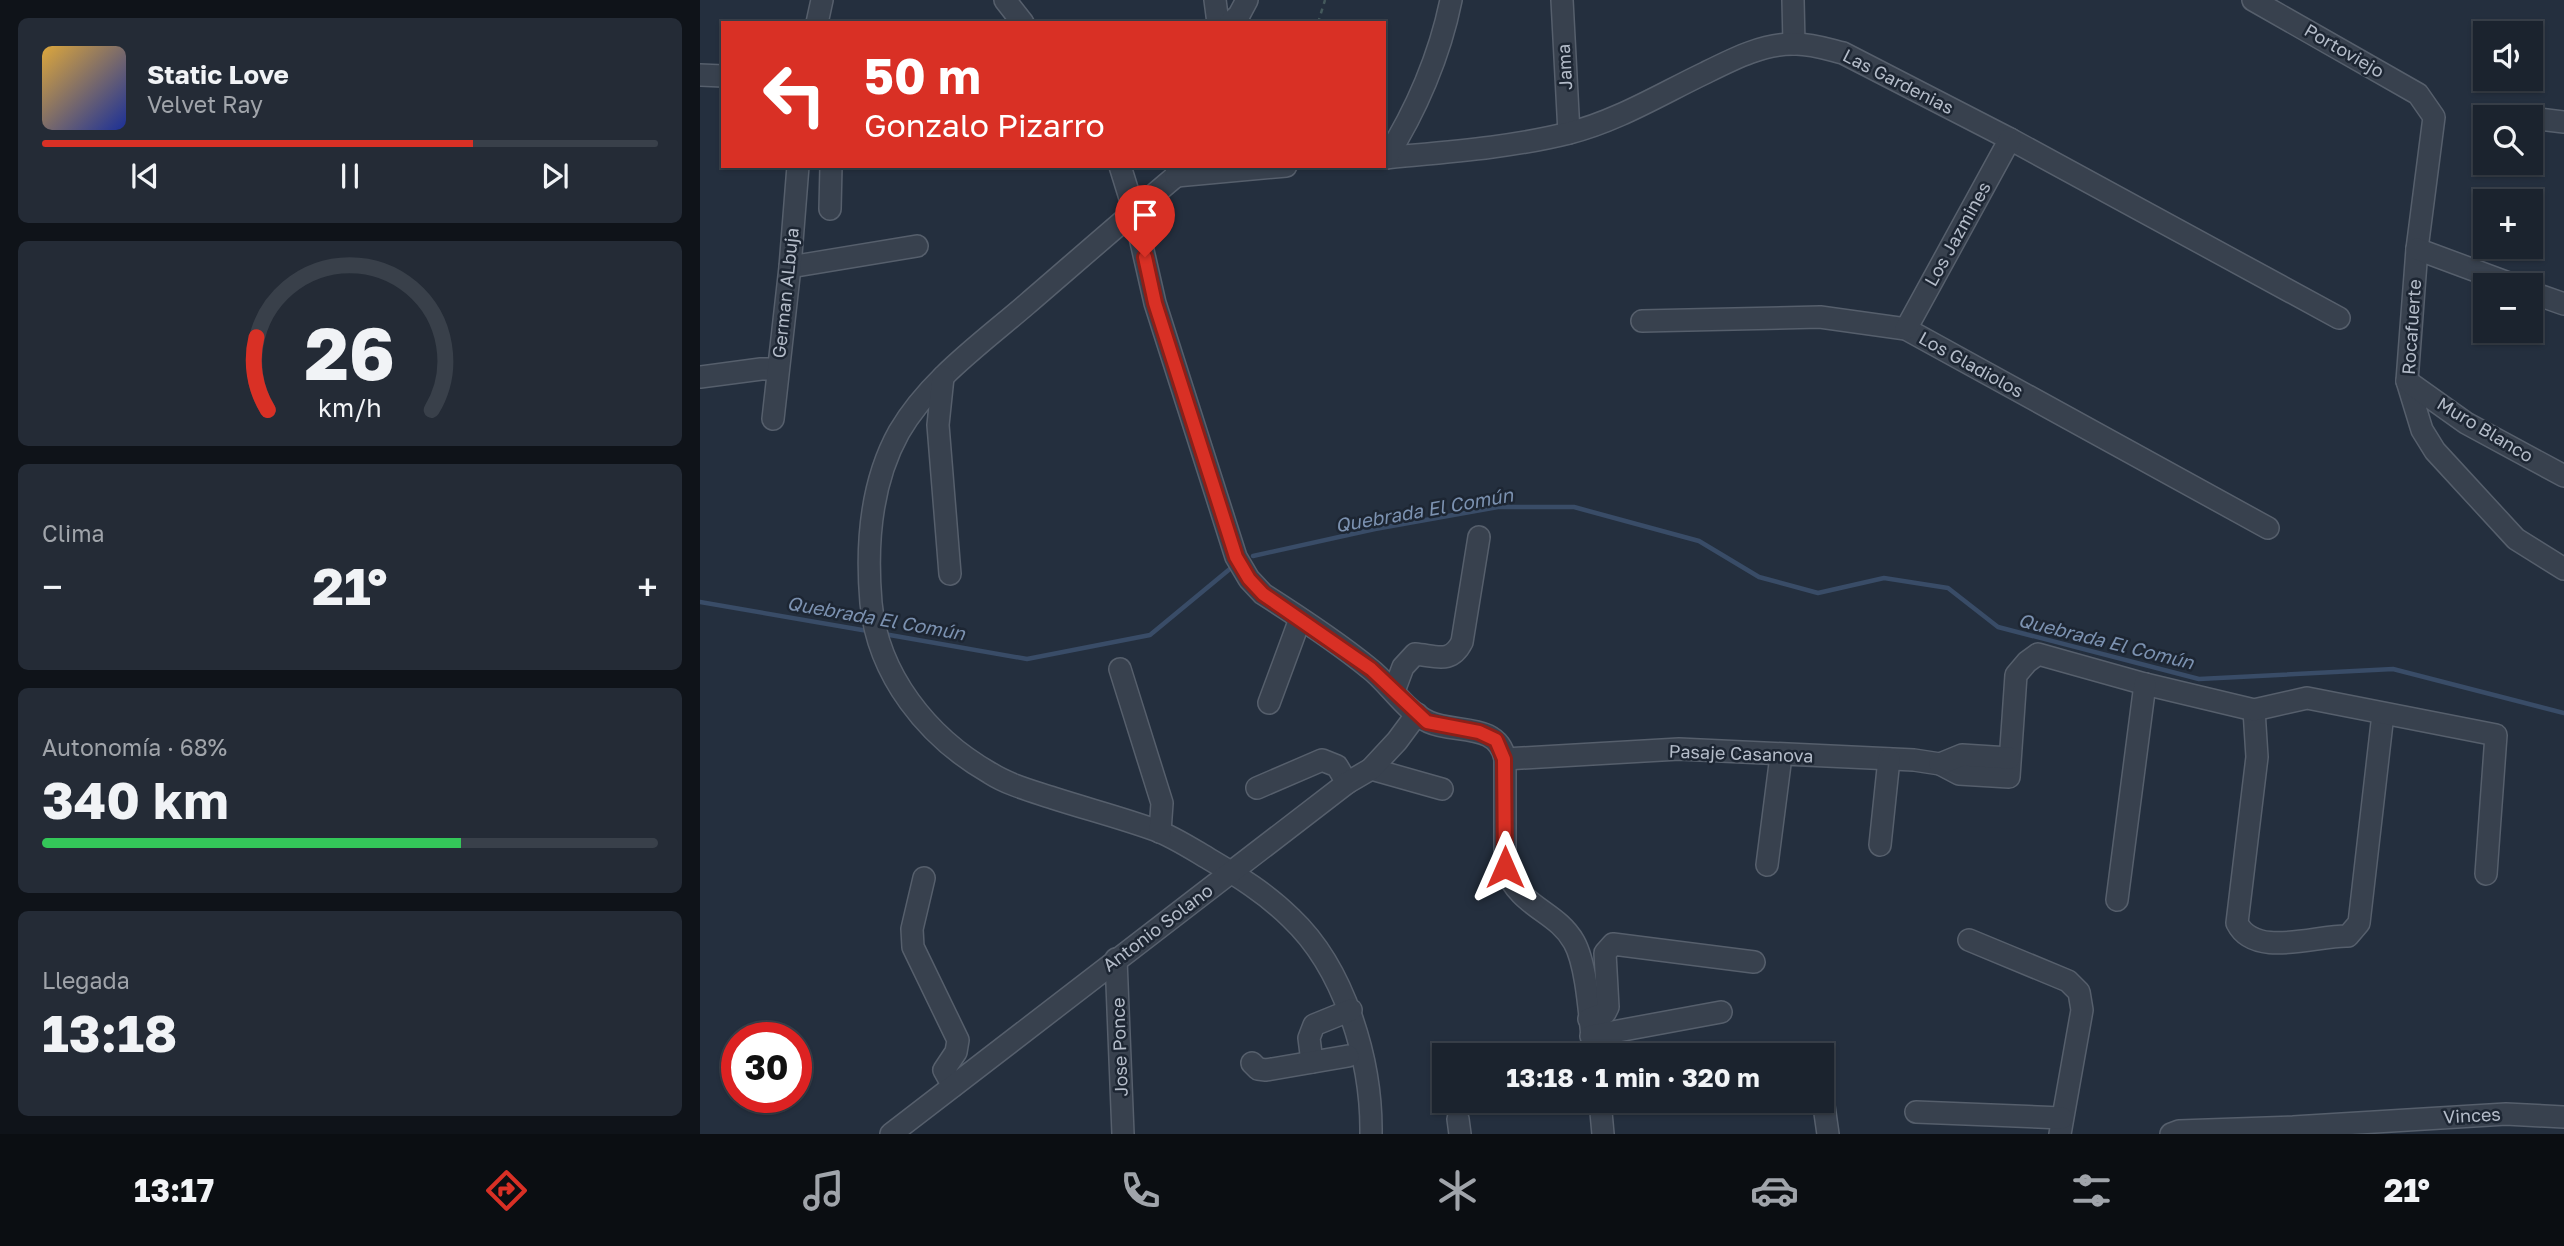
<!DOCTYPE html>
<html lang="es">
<meta charset="utf-8">
<style>
body{margin:0;font-family:"Golos Text",sans-serif;background:#242b36;color:#f1f3f6;height:100vh;display:flex;flex-direction:column;font-size:26px;white-space:nowrap}
*{box-sizing:border-box;margin:0}
p{font-size:23px;color:#a0a4aa}
.icon{flex:none;width:38px;height:38px;fill:none;stroke:currentColor;stroke-width:2;stroke-linecap:round;stroke-linejoin:round}
.map{position:relative;flex:1;overflow:hidden}
.details{display:flex;flex-direction:column;gap:18px;padding:18px;background:#0f1319;width:700px}
.details>*{flex:none}
.hud{position:absolute;left:21px;top:21px;width:665px;height:147px;border-radius:0px;box-shadow:0 2px 5px #0004,0 0 0 2px #39404a;background:#d93025;color:#fff;overflow:hidden}
.fabs{position:absolute;left:1773px;top:21px;display:grid;gap:14px}
.fabs a{display:grid;place-items:center;width:70px;height:70px;border-radius:0px;background:#1b232e;box-shadow:0 2px 5px #0004,0 0 0 2px #39404a;font-size:35px}
.speed{position:absolute;left:21px;top:1022px;display:flex;gap:14px;font-size:35px;font-weight:700;text-align:center}
.speed>*{display:grid;place-content:center;width:91px;height:91px;border-radius:50%;background:#1b232e;box-shadow:0 2px 5px #0004,0 0 0 2px #39404a;line-height:1}
.speed .limit{border:10px solid #d22;background:#fff;color:#111}
.pin{position:absolute;display:grid;place-items:center;width:60px;height:60px;color:#fff;margin:-72px -30px;border-radius:50% 50% 50% 0;rotate:-45deg;box-shadow:0 0 7px #0007}
.pin .icon{rotate:45deg}
.me{position:absolute;width:77px;margin:-38px;rotate:0deg;stroke-linejoin:round;filter:drop-shadow(0 0 5px #0008)}
.turn{display:flex;align-items:center;gap:24px;height:147px;padding:0 28px;font-size:32px}
.turn .icon{width:91px;height:91px;stroke-width:2.5}
.turn b{display:block;font-size:49px;line-height:60px}
.big{font-size:52px;font-weight:700;line-height:1.1}
.details .tile{flex:1;display:flex;flex-direction:column;justify-content:center;gap:10px;min-width:0;padding:0 24px;border-radius:10px;background:#242b36}
.details .dial{align-items:center;gap:0}
.dial svg{height:182px;overflow:visible;fill:none;stroke:#39404a;stroke-width:7;stroke-linecap:round;text-anchor:middle}
.dial text{fill:#f1f3f6;stroke:none}
.song{display:flex;align-items:center;gap:21px}
.cover{width:84px;height:84px;border-radius:10px;background:linear-gradient(135deg,hsl(40 70% 55%),hsl(230 70% 35%))}
.played{height:7px;border-radius:4px;background:linear-gradient(90deg,#d93025 70%,#39404a 70%)}
.keys{display:flex;justify-content:space-around;direction:ltr}
.heat{display:flex;justify-content:space-between;align-items:center;font-size:38px;direction:ltr}
.charge{height:10px;border-radius:5px;background:linear-gradient(90deg,#34c759 68%,#39404a 0)}
.trip{position:absolute;left:732px;top:1043px;width:402px;height:70px;border-radius:0px;background:#1b232e;box-shadow:0 2px 5px #0004,0 0 0 2px #39404a;font-weight:700;line-height:70px;text-align:center}
.tabs{display:flex;height:112px;justify-content:space-around;align-items:center;background:#0b0e12;color:#a0a4aa}
.tabs .icon{width:49px;height:49px}
.tabs .current{color:#d93025}
.tabs b{font-size:32px;color:#f1f3f6}
main{display:flex;flex:1;min-height:0}
.map>svg:first-child{display:block}
.lines{fill:none;stroke-linecap:round;stroke-linejoin:round}
.stream{stroke:#394c67;stroke-width:4.5}
.minor-casing{stroke:#565f6c;stroke-width:24}
.path{stroke:#44595c;stroke-width:2.5;stroke-dasharray:5 5;stroke-linecap:butt}
.minor{stroke:#38414e;stroke-width:21}
.route-casing{stroke:#8d1f18;stroke-width:18}
.route{stroke:#d93025;stroke-width:12}
.labels{text-anchor:middle;stroke-width:5;stroke-linejoin:round;paint-order:stroke}
.street-label{font-size:18px;fill:#b4bcc9;stroke:#1d2633}
.water-label{font-size:19px;font-style:italic;fill:#7c92b1;stroke:#1d2633}
</style>
<main>
<section class="details">
<div class="tile">
<div class="song"><i class="cover"></i><div><b>Static Love</b><p>Velvet Ray</p></div></div>
<div class="played"></div>
<div class="keys"><svg class="icon" aria-label="previous" viewBox="0 0 24 24"><path d="M18 5L8 12l10 7zM5 5v14"/></svg><svg class="icon" aria-label="pause" viewBox="0 0 24 24"><path d="M8 5v14M16 5v14"/></svg><svg class="icon" aria-label="next" viewBox="0 0 24 24"><path d="M6 5l10 7-10 7zM19 5v14"/></svg></div>
</div>
<div class="tile dial"><svg viewBox="0 0 100 80">
<path d="M14 69A42 42 0 1 1 86 69"/>
<path d="M14 69A42 42 0 0 1 9 37" stroke="#d93025"/>
<text x="50" y="56" font-size="32" font-weight="700">26</text>
<text x="50" y="72" font-size="11">km/h</text>
</svg></div>
<div class="tile"><p>Clima</p>
<div class="heat"><a>−</a><b class="big">21°</b><a>+</a></div>
</div>
<div class="tile"><p>Autonomía · 68%</p><b class="big">340 km</b><div class="charge"></div></div>
<div class="tile"><p>Llegada</p><b class="big">13:18</b></div>
</section>
<div class="map">
<svg width="1864" height="1134" viewBox="0 0 1864 1134">
<rect width="100%" height="100%" fill="#242f3e"/>
<g class="lines">
<!-- stream -->
<g class="stream">
<polyline points="553,556 675,529 798,507 874,507 999,541 1059,577 1118,593 1184,578 1248,588 1298,627 1499,679 1693,669 1864,713"/>
<polyline points="0,602 168,631"/>
<polyline points="184,634 327,659 450,635 531,568"/>
</g>
<!-- minor casing -->
<g class="minor-casing">
<g id="minor">
<polyline points="305,0 323,23"/>
<polyline points="515,0 518,23"/>
<polyline points="862,0 869,133"/>
<polyline points="1093,0 1094,44"/>
<polyline points="1553,0 1718,94 1734,117 1717,249 1707,381 1722,430 1735,451 1816,539 1864,569"/>
<polyline points="117,23 122,0"/>
<polyline points="530,23 539,15 547,0"/>
<polyline points="0,75 23,76"/>
<polyline points="1830,118 1864,122"/>
<path d="M684,158C746,152 809,148 869,133C917,121 961,94 1005,73C1033,59 1064,43 1096,44C1112,44 1127,49 1143,53L1310,139L1639,318"/>
<path d="M686,158C716,111 740,55 751,0"/>
<path d="M420,166L434,211L455,303L536,557L549,579L563,594C599,617 636,641 669,668C689,683 705,711 729,722C755,734 798,722 805,759V867C819,908 856,910 874,942C888,967 890,1025 894,1055"/>
<path d="M477,166L476,176C426,218 377,261 327,304C283,342 229,380 199,432C170,484 166,545 171,603C178,675 227,737 290,773C309,785 332,791 353,798C387,809 422,818 455,830C474,837 492,849 509,859C538,876 567,894 591,918C645,969 672,1061 671,1134"/>
<polyline points="476,176 586,166"/>
<polyline points="130,209 131,166"/>
<polyline points="1717,249 1814,285"/>
<polyline points="90,267 217,246"/>
<polyline points="1830,292 1864,304"/>
<polyline points="942,321 1120,317 1206,329 1568,528"/>
<polyline points="1206,329 1310,139"/>
<polyline points="0,377 61,369 78,369"/>
<polyline points="243,377 238,425 250,574"/>
<polyline points="1707,381 1766,423 1864,476"/>
<polyline points="73,419 90,267 98,166"/>
<polyline points="420,669 462,803 460,832"/>
<path d="M694,691L703,667L715,654C737,656 751,664 762,642L779,537"/>
<polyline points="569,703 600,619"/>
<path d="M1554,710L1557,757L1537,923C1555,959 1616,935 1648,936L1659,923L1683,714"/>
<polyline points="805,759 979,749 1214,760 1240,764 1259,774 1309,777 1316,675 1327,662 1338,654 1445,684 1554,710 1607,698 1796,735 1786,874"/>
<polyline points="1240,764 1262,755 1309,758"/>
<polyline points="671,769 742,789"/>
<polyline points="557,788 622,760 637,766 647,783"/>
<polyline points="1180,845 1189,759"/>
<polyline points="1067,865 1081,756"/>
<polyline points="224,878 212,929 213,947 258,1040 256,1052 244,1070 253,1086"/>
<polyline points="1417,900 1445,684"/>
<polyline points="1269,940 1368,981 1379,992 1382,1010 1360,1134"/>
<polyline points="416,959 423,1134"/>
<polyline points="889,1019 905,1013 908,1007 905,953 913,944 1054,962"/>
<polyline points="891,1036 1021,1012"/>
<polyline points="612,1062 609,1038 614,1025 651,1010"/>
<polyline points="552,1063 558,1069 566,1070 648,1056"/>
<polyline points="1122,1092 1128,1134"/>
<polyline points="900,1101 903,1134"/>
<polyline points="1216,1112 1362,1118"/>
<polyline points="758,1119 760,1134"/>
<polyline points="191,1134 647,783 671,769 697,741 717,714"/>
<polyline points="1471,1134 1479,1131 1593,1127 1806,1114 1864,1117"/>
</g>
</g>
<!-- path -->
<polyline class="path" points="618,23 625,0"/>
<!-- minor -->
<use href="#minor" class="minor"/>
</g>
<g class="lines">
<!-- route casing -->
<g class="route-casing">
<polyline id="route" points="445,257 455,303 536,557 549,579 563,594 671,669 727,722 779,732 796,740 804,759 805,867"/>
</g>
<!-- route -->
<use href="#route" class="route"/>
</g>
<g class="labels">
<!-- street labels -->
<g class="street-label">
<text transform="translate(1644 51) rotate(30)" y="6">Portoviejo</text>
<text transform="translate(865 67) rotate(-93)" y="6">Jama</text>
<text transform="translate(1198 82) rotate(27)" y="6">Las Gardenias</text>
<text transform="translate(1258 234) rotate(-61)" y="6">Los Jazmines</text>
<text transform="translate(86 293) rotate(-84)" y="6">German ALbuja</text>
<text transform="translate(1712 327) rotate(-86)" y="6">Rocafuerte</text>
<text transform="translate(1271 365) rotate(29)" y="6">Los Gladiolos</text>
<text transform="translate(1785 430) rotate(31)" y="6">Muro Blanco</text>
<text transform="translate(1041 754) rotate(2)" y="6">Pasaje Casanova</text>
<text transform="translate(458 928) rotate(-37)" y="6">Antonio Solano</text>
<text transform="translate(420 1047) rotate(-92)" y="6">Jose Ponce</text>
<text transform="translate(1772 1116) rotate(-3)" y="6">Vinces</text>
</g>
<!-- water labels -->
<g class="water-label">
<text transform="translate(724 510) rotate(-10)" y="7">Quebrada El Común</text>
<text transform="translate(176 618) rotate(10)" y="7">Quebrada El Común</text>
<text transform="translate(1406 641) rotate(14)" y="7">Quebrada El Común</text>
</g>
</g>
</svg>
<div class="fabs">
<a><svg class="icon" aria-label="sound" viewBox="0 0 24 24"><path d="M4 9h4l5-4v14l-5-4H4zM17 9q2 3 0 6"/></svg></a>
<a><svg class="icon" aria-label="search" viewBox="0 0 24 24"><circle cx="10" cy="10" r="6"/><path d="M15 15l6 6"/></svg></a>
<a>+</a>
<a>−</a>
</div>
<div class="speed"><div class="limit">30</div></div>
<div class="pin" style="left:445px;top:257px;background:#d93025"><svg class="icon" aria-label="arrive" viewBox="0 0 24 24"><path d="M6 21V4h12l-3 4 3 4H6"/></svg></div>
<svg class="me" style="left:805px;top:867px" viewBox="-20 -20 40 40"><path d="M0-17L14 15 0 8-14 15z" fill="#d93025" stroke="#fff" stroke-width="4"/></svg>
<div class="trip">13:18 · 1 min · 320 m</div>
<div class="hud">
<div class="turn"><svg class="icon" aria-label="left" viewBox="0 0 24 24"><path d="M17 20v-9H6M10 6l-5 5 5 5"/></svg><div><b>50 m</b>Gonzalo Pizarro</div></div>
</div>
</div>
</main>
<nav class="tabs">
<b>13:17</b>
<svg class="icon current" aria-label="directions" viewBox="0 0 24 24"><path d="M12 3l9 9-9 9-9-9zM9 14v-3h6M13 9l2 2-2 2"/></svg>
<svg class="icon" aria-label="music" viewBox="0 0 24 24"><path d="M9 18V5l10-2v13"/><circle cx="6" cy="18" r="3"/><circle cx="16" cy="16" r="3"/></svg>
<svg class="icon" aria-label="phone" viewBox="0 0 24 24"><path d="M5 4h4l2 5-3 2q2 4 5 5l2-3 5 2v4C11 20 4 13 5 4z"/></svg>
<svg class="icon" aria-label="climate" viewBox="0 0 24 24"><path d="M12 3v18M4 7l16 10M4 17L20 7"/></svg>
<svg class="icon" aria-label="car" viewBox="0 0 24 24"><path d="M5 17H2v-5l4-1 3-4h7l3 4 3 1v5h-3M9 17h6M6 11h13"/><circle cx="7" cy="17" r="2"/><circle cx="17" cy="17" r="2"/></svg>
<svg class="icon" aria-label="filters" viewBox="0 0 24 24"><path d="M4 7h16M4 17h16"/><circle cx="9" cy="7" r="2"/><circle cx="15" cy="17" r="2"/></svg>
<b>21°</b>
</nav>
